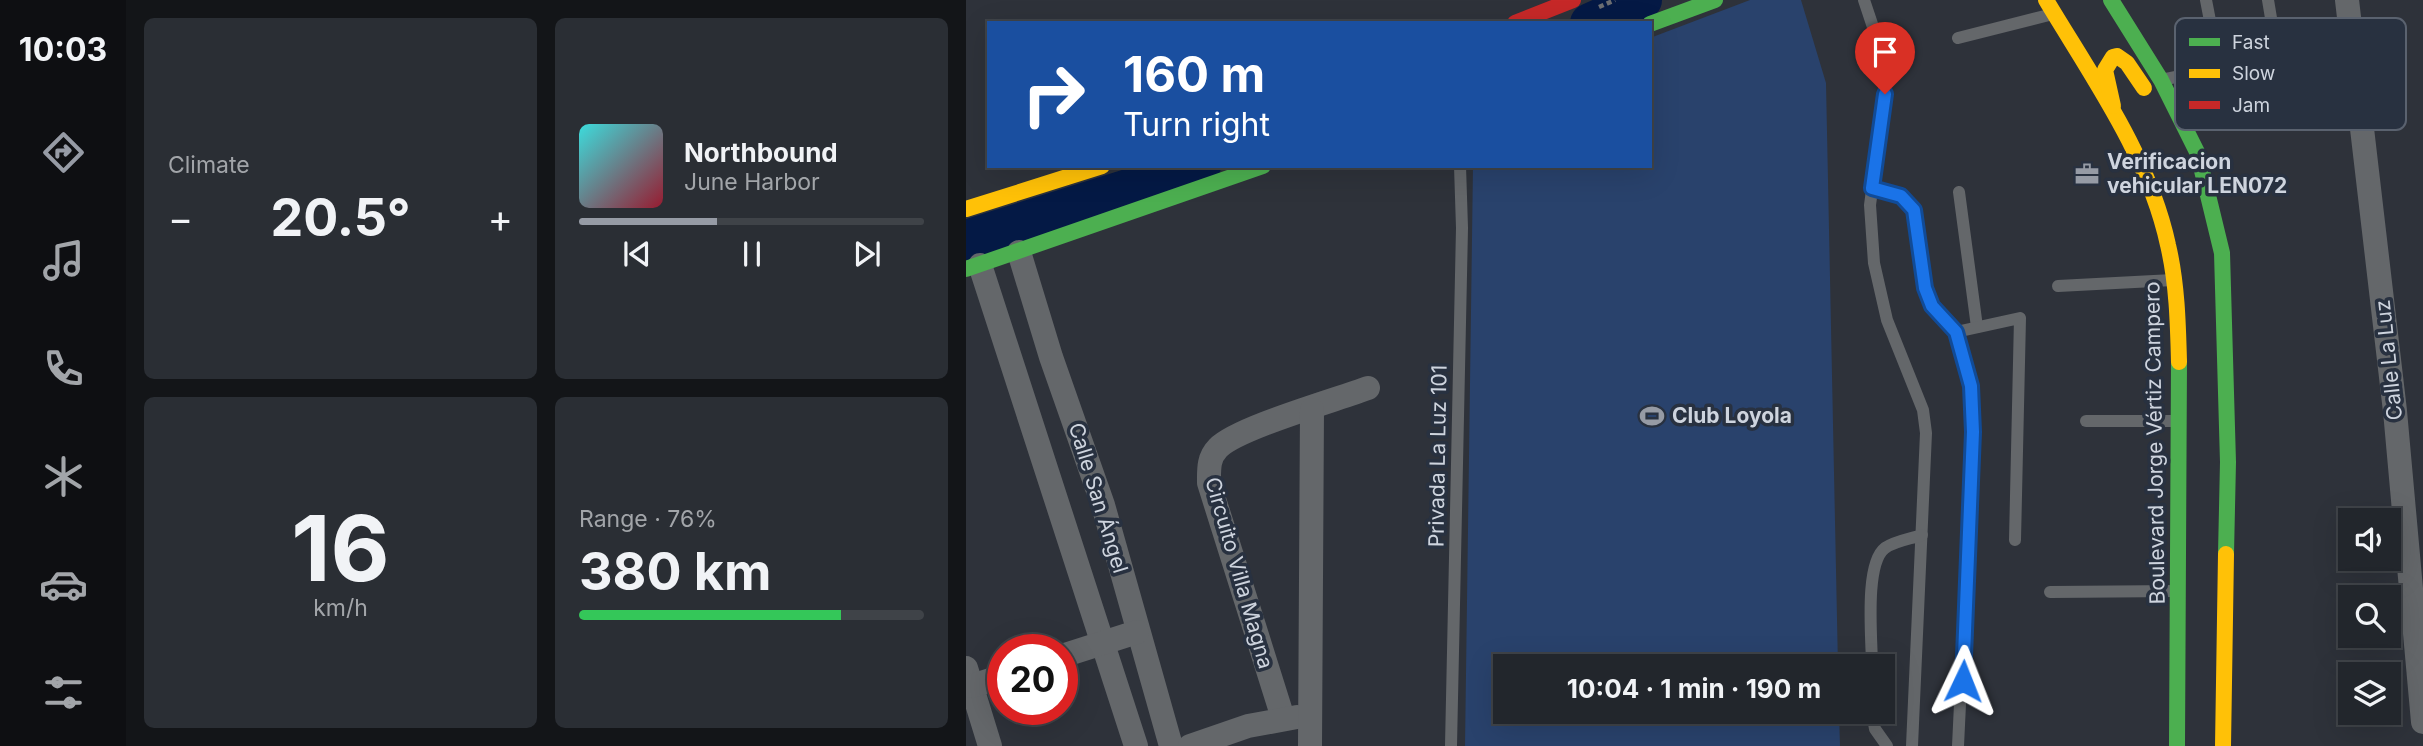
<!DOCTYPE html>
<meta charset="utf-8">
<style>
body{margin:0;font-family:Inter,sans-serif;background:#2a2e34;color:#f1f3f6;height:100vh;display:flex;flex-direction:column;font-size:26px;white-space:nowrap}
*{box-sizing:border-box;margin:0}
p{font-size:23px;color:#a2a5a9}
.icon{flex:none;width:38px;height:38px;fill:none;stroke:currentColor;stroke-width:2;stroke-linecap:round;stroke-linejoin:round}
.map{position:relative;flex:1;overflow:hidden}
.panel{display:flex;flex-direction:column;gap:18px;padding:18px;background:#131518;width:840px}
.panel>*{flex:none}
.hud{position:absolute;left:21px;top:21px;width:665px;height:147px;border-radius:0px;box-shadow:0 7px 28px #0002,0 0 0 2px #3f4348;background:#1a4fa0;color:#fff;overflow:hidden}
.controls{position:absolute;left:1372px;top:508px;display:grid;gap:14px}
.controls a{display:grid;place-items:center;width:63px;height:63px;border-radius:0px;background:#22262c;box-shadow:0 7px 28px #0002,0 0 0 2px #3f4348;font-size:35px}
.speed{position:absolute;left:21px;top:634px;display:flex;gap:14px;font-size:35px;font-weight:700;text-align:center}
.speed>*{display:grid;place-content:center;width:91px;height:91px;border-radius:50%;background:#22262c;box-shadow:0 7px 28px #0002,0 0 0 2px #3f4348;line-height:1}
.speed .limit{border:10px solid #d22;background:#fff;color:#111}
.pin{position:absolute;display:grid;place-items:center;width:60px;height:60px;color:#fff;margin:-72px -30px;border-radius:50% 50% 50% 0;rotate:-45deg;box-shadow:0 0 7px #0007}
.pin .icon{rotate:45deg}
.me{position:absolute;width:77px;margin:-38px;rotate:2deg;stroke-linejoin:round;filter:drop-shadow(0 0 5px #0008)}
.turn{display:flex;align-items:center;gap:24px;height:147px;padding:0 21px;font-size:32px}
.turn .icon{width:91px;height:91px;stroke-width:2.5}
.turn b{display:block;font-size:49px;line-height:60px}
.big{font-size:52px;font-weight:700;line-height:1.1}
.panel .card{flex:1;display:flex;flex-direction:column;justify-content:center;gap:10px;min-width:0;padding:0 24px;border-radius:10px;background:#2a2e34}
.panel .dial{align-items:center;gap:0}
.dial b{font-size:91px;line-height:1}
.song{display:flex;align-items:center;gap:21px}
.cover{width:84px;height:84px;border-radius:10px;background:linear-gradient(135deg,hsl(180 70% 55%),hsl(350 70% 35%))}
.played{height:7px;border-radius:4px;background:linear-gradient(90deg,#969ba5 40%,#3f4348 40%)}
.keys{display:flex;justify-content:space-around;direction:ltr}
.heat{display:flex;justify-content:space-between;align-items:center;font-size:38px;direction:ltr}
.charge{height:10px;border-radius:5px;background:linear-gradient(90deg,#34c759 76%,#3f4348 0)}
.panel .tiles{flex:1;display:grid;gap:18px;grid-template-columns:repeat(2,1fr)}
.trip{position:absolute;left:527px;top:654px;width:402px;height:70px;border-radius:0px;background:#22262c;box-shadow:0 7px 28px #0002,0 0 0 2px #3f4348;font-weight:700;line-height:70px;text-align:center}
main{display:flex;flex:1;min-height:0}
.dock{display:flex;flex-direction:column;width:126px;justify-content:space-around;align-items:center;background:#0e0f12;color:#a2a5a9}
.dock .icon{width:49px;height:49px}
.dock .on{color:#969ba5}
.dock b{font-size:32px;color:#f1f3f6}
.map>svg:first-child{display:block}
.green{fill:#29426c}
.lines{fill:none;stroke-linecap:round;stroke-linejoin:round}
.river{stroke:#041945;stroke-width:40}
.path{stroke:#6d6f73;stroke-width:4.5;stroke-dasharray:5 3.5;stroke-linecap:butt}
.lane{stroke:#64676a;stroke-width:12}
.street{stroke:#64676a;stroke-width:24}
.fast{stroke:#4caf50;stroke-width:16}
.slow{stroke:#ffc107;stroke-width:16}
.jam{stroke:#c62828;stroke-width:16}
.route-casing{stroke:#114b97;stroke-width:18}
.route{stroke:#1a73e8;stroke-width:12}
.labels{text-anchor:middle;stroke-width:7;stroke-linejoin:round;paint-order:stroke}
.poi-label{font-size:21px;font-weight:bold;fill:#ced4de;stroke:#283140;text-anchor:start}
.street-label{font-size:21px;fill:#ced4de;stroke:#283140}
.key{fill:#283140;stroke:#5a626f;stroke-width:2}
.key-label{font-size:19px;fill:#ced4de}
</style>
<main>
<nav class="dock">
<b>10:03</b>
<svg class="icon on" aria-label="directions" viewBox="0 0 24 24"><path d="M12 3l9 9-9 9-9-9zM9 14v-3h6M13 9l2 2-2 2"/></svg>
<svg class="icon" aria-label="music" viewBox="0 0 24 24"><path d="M9 18V5l10-2v13"/><circle cx="6" cy="18" r="3"/><circle cx="16" cy="16" r="3"/></svg>
<svg class="icon" aria-label="phone" viewBox="0 0 24 24"><path d="M5 4h4l2 5-3 2q2 4 5 5l2-3 5 2v4C11 20 4 13 5 4z"/></svg>
<svg class="icon" aria-label="climate" viewBox="0 0 24 24"><path d="M12 3v18M4 7l16 10M4 17L20 7"/></svg>
<svg class="icon" aria-label="car" viewBox="0 0 24 24"><path d="M5 17H2v-5l4-1 3-4h7l3 4 3 1v5h-3M9 17h6M6 11h13"/><circle cx="7" cy="17" r="2"/><circle cx="17" cy="17" r="2"/></svg>
<svg class="icon" aria-label="filters" viewBox="0 0 24 24"><path d="M4 7h16M4 17h16"/><circle cx="9" cy="7" r="2"/><circle cx="15" cy="17" r="2"/></svg>
</nav>
<section class="panel">
<div class="tiles">
<div class="card"><p>Climate</p>
<div class="heat"><a>−</a><b class="big">20.5°</b><a>+</a></div>
</div>
<div class="card">
<div class="song"><i class="cover"></i><div><b>Northbound</b><p>June Harbor</p></div></div>
<div class="played"></div>
<div class="keys"><svg class="icon" aria-label="previous" viewBox="0 0 24 24"><path d="M18 5L8 12l10 7zM5 5v14"/></svg><svg class="icon" aria-label="pause" viewBox="0 0 24 24"><path d="M8 5v14M16 5v14"/></svg><svg class="icon" aria-label="next" viewBox="0 0 24 24"><path d="M6 5l10 7-10 7zM19 5v14"/></svg></div>
</div>
<div class="card dial"><b>16</b><p>km/h</p></div>
<div class="card"><p>Range · 76%</p><b class="big">380 km</b><div class="charge"></div></div>
</div>
</section>
<div class="map">
<svg width="1457" height="746" viewBox="0 0 1457 746">
<rect width="100%" height="100%" fill="#2e323a"/>
<!-- green -->
<polygon class="green" points="784,0 835,0 860,83 872,667 539,667 539,712 873,712 874,746 499,746 507,166 684,166 684,38"/>
<g class="lines">
<!-- river -->
<g class="river">
<polyline points="624,23 676,0"/>
<polyline points="0,240 235,166"/>
</g>
<!-- path -->
<polyline class="path" points="633,7 649,0"/>
<!-- lane -->
<g class="lane">
<polyline points="898,0 911,39 919,94 904,205 908,263 921,320 957,410 960,433 946,746"/>
<polyline points="1240,0 1262,114"/>
<polyline points="1302,0 1319,102"/>
<polyline points="992,38 1087,14"/>
<polyline points="1195,80 1386,41"/>
<polyline points="1218,125 1393,90"/>
<polyline points="906,188 935,196 948,210 959,288 966,306 990,332 999,362 1008,406 1007,432 992,746"/>
<polyline points="993,192 1011,327"/>
<polyline points="1092,286 1207,280"/>
<polyline points="990,332 1054,318 1049,540"/>
<polyline points="1120,421 1211,421"/>
<polyline points="1084,592 1213,591"/>
<path d="M906,667C906,640 898,564 919,548C929,541 944,539 956,535"/>
<polyline points="906,712 909,729 921,746"/>
<polyline points="485,746 496,228 494,166"/>
</g>
<!-- street -->
<g class="street">
<polyline points="1381,0 1429,411 1457,722"/>
<polyline points="53,252 85,357 137,505 205,746"/>
<polyline points="14,265 170,746"/>
<polyline points="96,656 171,632"/>
<polyline points="0,668 24,746"/>
<polyline points="6,686 37,676"/>
<path d="M317,718L243,483C243,470 242,458 252,448C271,428 370,400 402,388"/>
<polyline points="224,746 282,726 331,717"/>
<polyline points="344,746 346,410"/>
</g>
<!-- fast -->
<g class="fast">
<polyline points="1145,0 1195,80 1232,154 1256,253 1262,462 1260,554"/>
<polyline points="684,24 749,0"/>
<polyline points="0,269 297,166"/>
<polyline points="1211,746 1213,362"/>
</g>
<!-- slow -->
<g class="slow">
<path d="M1080,0C1126,77 1183,156 1202,245C1211,283 1212,323 1213,362"/>
<polyline points="1147,106 1139,70 1147,57 1151,56 1161,63 1178,88"/>
<polyline points="0,209 136,166"/>
<polyline points="1257,746 1260,554"/>
</g>
<!-- jam -->
<polyline class="jam" points="549,23 607,0"/>
</g>
<g class="lines">
<!-- route casing -->
<g class="route-casing">
<polyline id="route" points="919,94 906,188 935,196 948,210 959,288 966,306 990,332 1005,386 1007,432 997,681"/>
</g>
<!-- route -->
<use href="#route" class="route"/>
</g>
<!-- icons -->
<defs>
<g id="office-bare" transform="scale(1.89)"><path d="M-6-3h4V-5.5h4V-3h4V5H-6ZM-1-4.5V-3h2v-1.5ZM-6 0V1H6V0Z" fill="#969ba5" stroke="#283140" stroke-width="2.5" paint-order="stroke"/></g>
<g id="stadium-bare" transform="scale(1.89)"><path d="M0-5a6.5 5 0 1 0 0 10a6.5 5 0 1 0 0-10ZM-3.5-1.8h7v3.6h-7Z" fill="#969ba5" stroke="#283140" stroke-width="2.5" paint-order="stroke"/></g>
</defs>
<g fill-rule="evenodd">
<use href="#office-bare" x="1121" y="174"/>
<use href="#stadium-bare" x="686" y="416"/>
</g>
<g class="labels">
<!-- poi labels -->
<g class="poi-label">
<text x="1141" y="169">Verificacion<tspan x="1141" dy="24">vehicular LEN072</tspan></text>
<text x="706" y="423">Club Loyola</text>
</g>
<!-- street labels -->
<g class="street-label">
<text transform="translate(1423 360) rotate(-96)" y="7">Calle La Luz</text>
<text transform="translate(1189 443) rotate(-91)" y="7">Boulevard Jorge Vértiz Campero</text>
<text transform="translate(472 456) rotate(-89)" y="7">Privada La Luz 101</text>
<text transform="translate(132 498) rotate(73)" y="7">Calle San Ángel</text>
<text transform="translate(273 573) rotate(74)" y="7">Circuito Villa Magna</text>
</g>
</g>
<!-- legend -->
<rect x="1209" y="18" width="231" height="112" rx="10" class="key"/>
<rect x="1223" y="38" width="31" height="8" fill="#4caf50"/>
<rect x="1223" y="69" width="31" height="9" fill="#ffc107"/>
<rect x="1223" y="101" width="31" height="8" fill="#c62828"/>
<g class="key-label">
<text x="1266" y="49">Fast</text>
<text x="1266" y="80">Slow</text>
<text x="1266" y="112">Jam</text>
</g>
</svg>
<div class="controls">
<a><svg class="icon" aria-label="sound" viewBox="0 0 24 24"><path d="M4 9h4l5-4v14l-5-4H4zM17 9q2 3 0 6"/></svg></a>
<a><svg class="icon" aria-label="search" viewBox="0 0 24 24"><circle cx="10" cy="10" r="6"/><path d="M15 15l6 6"/></svg></a>
<a><svg class="icon" aria-label="layers" viewBox="0 0 24 24"><path d="M12 4l9 5-9 5-9-5zM3 14l9 5 9-5"/></svg></a>
</div>
<div class="speed"><div class="limit">20</div></div>
<div class="pin" style="left:919px;top:94px;background:#d93025"><svg class="icon" aria-label="arrive" viewBox="0 0 24 24"><path d="M6 21V4h12l-3 4 3 4H6"/></svg></div>
<svg class="me" style="left:997px;top:681px" viewBox="-20 -20 40 40"><path d="M0-17L14 15 0 8-14 15z" fill="#1a73e8" stroke="#fff" stroke-width="4"/></svg>
<div class="trip">10:04 · 1 min · 190 m</div>
<div class="hud">
<div class="turn"><svg class="icon" aria-label="right" viewBox="0 0 24 24"><path d="M7 20v-9h11M14 6l5 5-5 5"/></svg><div><b>160 m</b>Turn right</div></div>
</div>
</div>
</main>
